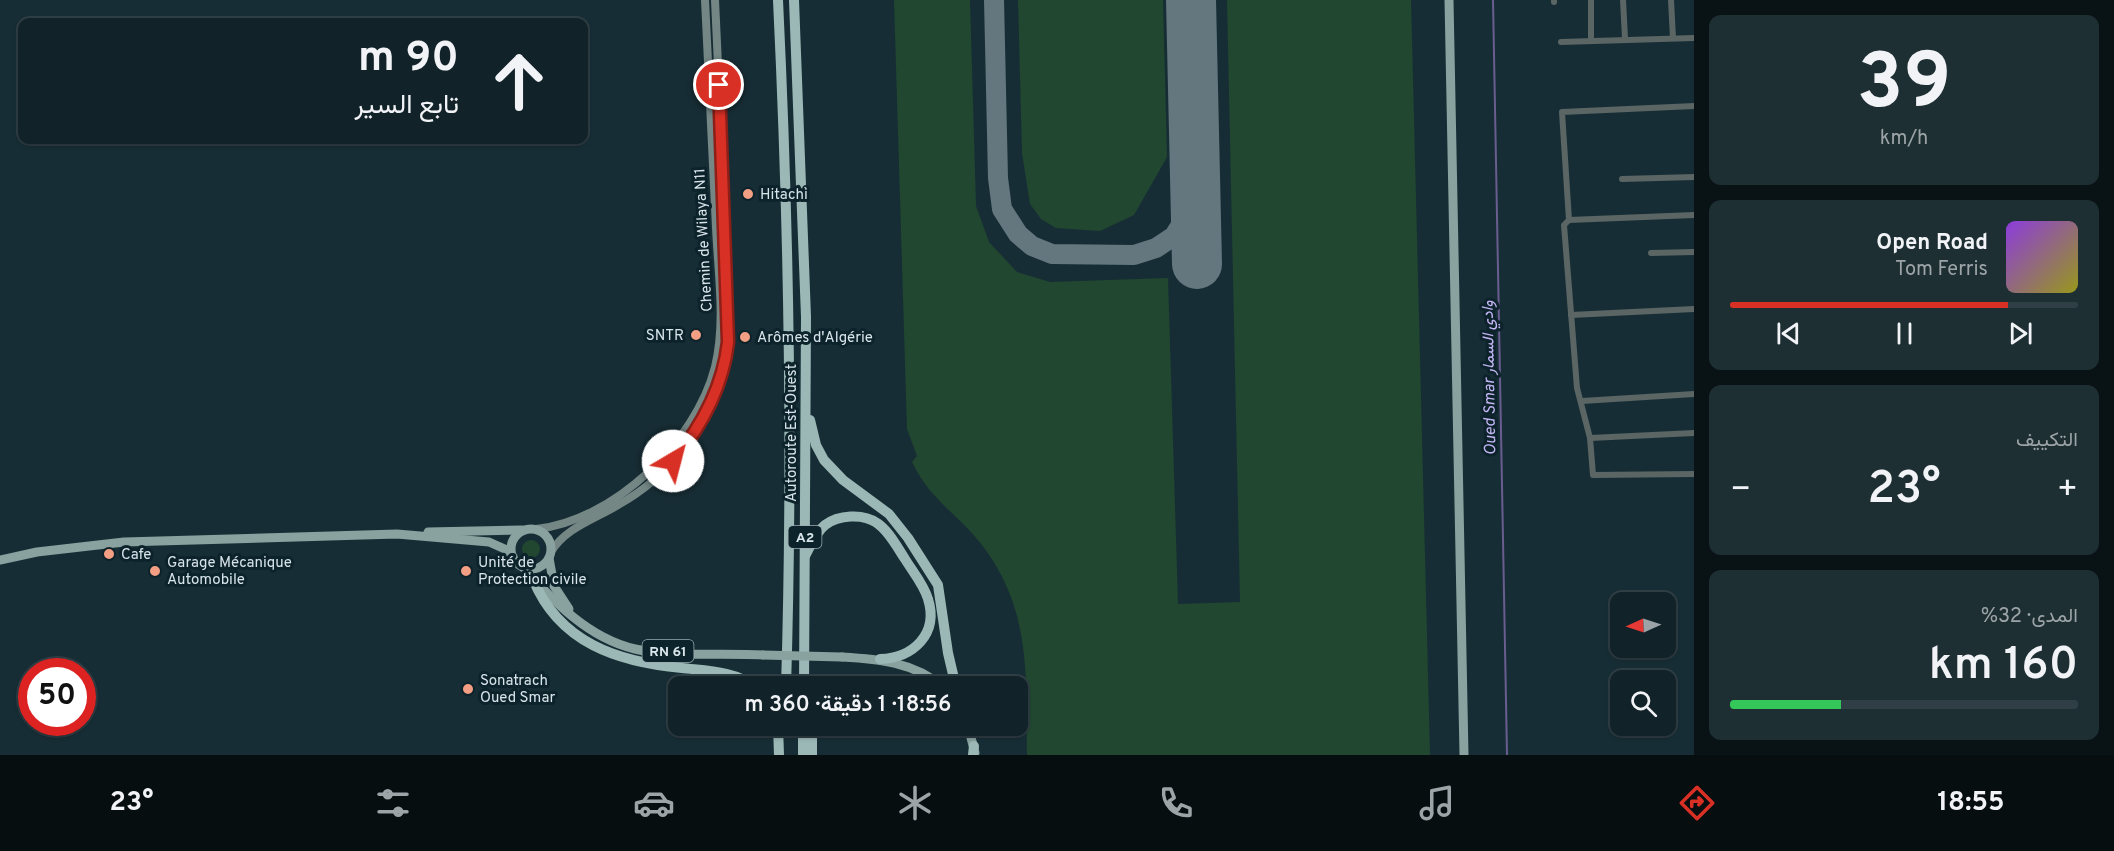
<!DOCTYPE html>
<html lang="ar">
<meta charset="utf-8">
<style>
body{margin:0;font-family:Overpass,Vazirmatn,sans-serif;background:#1e2f34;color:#f1f3f6;direction:rtl;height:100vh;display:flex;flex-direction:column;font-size:22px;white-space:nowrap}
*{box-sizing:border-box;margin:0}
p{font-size:20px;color:#9ca4a8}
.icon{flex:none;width:33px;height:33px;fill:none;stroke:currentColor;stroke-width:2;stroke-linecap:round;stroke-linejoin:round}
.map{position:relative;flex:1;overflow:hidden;direction:ltr}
.panel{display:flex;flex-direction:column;gap:15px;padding:15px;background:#091316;width:420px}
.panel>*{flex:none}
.hud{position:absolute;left:18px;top:18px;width:570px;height:126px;border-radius:12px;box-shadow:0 2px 4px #0004,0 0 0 2px #303f45;direction:rtl;background:#112228;color:#f1f3f6;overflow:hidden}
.needle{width:39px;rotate:267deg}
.fabs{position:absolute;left:1610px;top:592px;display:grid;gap:12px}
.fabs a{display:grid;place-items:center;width:66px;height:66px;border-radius:12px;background:#112228;box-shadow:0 2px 4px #0004,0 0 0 2px #303f45;font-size:30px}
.speed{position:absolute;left:18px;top:658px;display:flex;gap:12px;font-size:30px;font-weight:700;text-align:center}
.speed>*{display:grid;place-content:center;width:78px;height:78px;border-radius:50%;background:#112228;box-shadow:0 2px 4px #0004,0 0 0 2px #303f45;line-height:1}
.speed .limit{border:9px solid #d22;background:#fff;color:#111}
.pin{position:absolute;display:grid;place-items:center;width:51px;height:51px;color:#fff;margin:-26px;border:3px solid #fff;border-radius:50%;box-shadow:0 2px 6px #0007}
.me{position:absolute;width:66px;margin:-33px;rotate:37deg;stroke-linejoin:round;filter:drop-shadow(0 0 4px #0008)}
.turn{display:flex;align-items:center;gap:21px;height:126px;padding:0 30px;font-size:27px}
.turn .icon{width:78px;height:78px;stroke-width:2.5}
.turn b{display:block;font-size:42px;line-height:51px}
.big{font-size:45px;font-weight:600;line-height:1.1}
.panel .widget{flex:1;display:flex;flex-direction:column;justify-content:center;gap:9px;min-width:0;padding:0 21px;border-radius:12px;background:#1e2f34}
.panel .dial{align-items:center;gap:0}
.dial b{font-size:78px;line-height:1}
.song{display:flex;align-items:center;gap:18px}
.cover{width:72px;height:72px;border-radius:9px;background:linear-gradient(135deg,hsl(270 70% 55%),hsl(60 70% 35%))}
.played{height:6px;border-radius:3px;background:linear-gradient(90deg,#d93025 80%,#303f45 80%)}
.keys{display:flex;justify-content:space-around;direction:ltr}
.heat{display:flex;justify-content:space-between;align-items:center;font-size:33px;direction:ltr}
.charge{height:9px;border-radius:4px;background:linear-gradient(90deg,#34c759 32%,#303f45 0)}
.trip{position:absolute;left:668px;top:676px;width:360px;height:60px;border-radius:12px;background:#112228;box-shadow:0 2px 4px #0004,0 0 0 2px #303f45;font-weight:600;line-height:60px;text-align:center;direction:rtl}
.menu{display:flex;height:96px;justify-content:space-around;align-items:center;background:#070e10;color:#9ca4a8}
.menu .icon{width:42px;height:42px}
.menu .active{color:#d93025}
.menu b{font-size:27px;color:#f1f3f6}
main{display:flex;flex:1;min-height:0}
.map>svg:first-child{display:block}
.green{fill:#214730}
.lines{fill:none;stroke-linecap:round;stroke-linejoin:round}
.stream{stroke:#695d8f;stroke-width:2}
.taxiway{stroke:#64777e;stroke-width:20}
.runway{stroke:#64777e;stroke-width:50}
.street{stroke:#5a6564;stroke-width:6}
.secondary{stroke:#748785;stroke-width:8}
.primary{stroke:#89a19f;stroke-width:9}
.highway{stroke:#9bb8b6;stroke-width:10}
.primary-bridge{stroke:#89a19f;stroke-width:9}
.route-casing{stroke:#8d1f18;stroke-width:15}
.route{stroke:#d93025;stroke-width:10}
.poi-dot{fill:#f39f83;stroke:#0d232b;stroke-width:2}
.labels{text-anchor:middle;stroke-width:6;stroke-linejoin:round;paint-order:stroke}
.shield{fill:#0d232b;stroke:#9aaab1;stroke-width:1.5}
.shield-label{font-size:14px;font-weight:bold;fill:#d7e4ea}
.poi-label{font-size:15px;fill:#d7e4ea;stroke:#0d232b;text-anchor:start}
.street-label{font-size:15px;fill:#d7e4ea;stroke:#0d232b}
.water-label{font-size:16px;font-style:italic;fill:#c4b6f4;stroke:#0d232b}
</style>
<main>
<section class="panel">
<div class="widget dial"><b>39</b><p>km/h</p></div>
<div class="widget">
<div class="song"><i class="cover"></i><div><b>Open Road</b><p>Tom Ferris</p></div></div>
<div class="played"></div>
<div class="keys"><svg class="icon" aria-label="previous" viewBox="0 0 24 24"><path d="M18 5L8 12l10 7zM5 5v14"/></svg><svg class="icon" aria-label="pause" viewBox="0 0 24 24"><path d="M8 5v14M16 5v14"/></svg><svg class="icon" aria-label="next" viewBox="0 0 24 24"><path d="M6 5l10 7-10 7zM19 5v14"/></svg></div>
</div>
<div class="widget"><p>التكييف</p>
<div class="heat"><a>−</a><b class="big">23°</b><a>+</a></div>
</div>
<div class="widget"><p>المدى · 32%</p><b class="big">160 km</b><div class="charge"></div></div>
</section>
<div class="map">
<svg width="1694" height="755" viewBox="0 0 1694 755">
<rect width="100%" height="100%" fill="#172d35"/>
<!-- green -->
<g class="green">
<path d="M894,0H970L976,206L989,242L1017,272L1050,282L1168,278L1178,604L1240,602L1227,0H1411L1430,755H1027C1026,678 1032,610 982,545C958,514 930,500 912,462L917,456L907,429Z"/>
<polygon points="1018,0 1163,0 1167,157 1134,215 1100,231 1056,228 1041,219 1030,204 1022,153"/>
<circle cx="531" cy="549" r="9"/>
</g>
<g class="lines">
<!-- stream -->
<polyline class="stream" points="1493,0 1507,755"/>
<!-- taxiway -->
<polyline class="taxiway" points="994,0 998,178 1002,209 1018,234 1032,246 1052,254 1134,255 1156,248 1174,236 1191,209 1195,189"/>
<!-- runway -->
<polyline class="runway" points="1191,0 1197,264"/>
<!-- street -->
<g class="street">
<polyline points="1554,0 1554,2"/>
<polyline points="1623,0 1625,38"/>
<polyline points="1671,0 1673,38"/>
<polyline points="1591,40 1591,0"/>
<polyline points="1561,42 1694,38"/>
<polyline points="1694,106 1562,112 1569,220 1564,225 1577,388 1590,438 1593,475 1694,474"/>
<polyline points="1622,179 1694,177"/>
<polyline points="1569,220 1694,215"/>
<polyline points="1651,253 1694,252"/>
<polyline points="1571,315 1694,309"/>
<polyline points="1582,401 1694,394"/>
<polyline points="1590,438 1694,433"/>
</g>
<!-- secondary -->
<g class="secondary">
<path d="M536,529C613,521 696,442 715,367C726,322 718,273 716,227C712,151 709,76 705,0"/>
<path d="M551,552C565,528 595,519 618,505C669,477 711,424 725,367C730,347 729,324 729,303L715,0"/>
</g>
<!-- primary -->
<g class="primary">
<polyline points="1449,0 1464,755"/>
<circle cx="531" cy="549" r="20"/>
<polyline points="428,532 522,530"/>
<polyline points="549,558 554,586 569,609"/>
<polyline points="0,560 37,552 124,542 397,534 489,542 507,550 513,557"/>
<path d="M522,566C553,601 588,638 635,649C669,657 726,653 763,655"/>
<path d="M842,657C878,659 914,662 943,687"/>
<polyline points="968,726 975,753"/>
</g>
<!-- highway -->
<g class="highway">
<path d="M778,0C789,229 793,458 786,687"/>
<polyline points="794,0 806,317 804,687"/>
<polyline points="810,420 816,445 824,460 843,480 889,514 908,538 938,585 948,653 956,687"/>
<path d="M805,556C810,547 816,532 825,525C838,515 863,513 877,523C889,531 897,547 905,559C913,572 924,585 928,599C939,634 913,658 880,659"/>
<path d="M533,579C559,643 618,662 682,668C708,671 734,671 756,687"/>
<polyline points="778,726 779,755"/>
<polyline points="812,726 812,755"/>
<polyline points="803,755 803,726"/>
<polyline points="973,755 974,746"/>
</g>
<!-- primary-bridge -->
<polyline class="primary-bridge" points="763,655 842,657"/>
</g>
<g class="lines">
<!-- route casing -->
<g class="route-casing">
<path id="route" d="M673,461C702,426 723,387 728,342L719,85"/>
</g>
<!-- route -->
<use href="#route" class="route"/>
</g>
<!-- markers -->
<g class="poi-dot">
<circle cx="748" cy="194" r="6"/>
<circle cx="696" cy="335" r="6"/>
<circle cx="745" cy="337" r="6"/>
<circle cx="109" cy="554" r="6"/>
<circle cx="155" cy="571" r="6"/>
<circle cx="466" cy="571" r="6"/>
<circle cx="468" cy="689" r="6"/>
</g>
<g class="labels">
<!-- shield labels -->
<g class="shield">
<rect x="788.5" y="526" width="33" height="22" rx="4.5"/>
<rect x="642.5" y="640" width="51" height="22" rx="4.5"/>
</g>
<g class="shield-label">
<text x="805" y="542">A2</text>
<text x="668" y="656">RN 61</text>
</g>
<!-- poi labels -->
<g class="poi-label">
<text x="760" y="199">Hitachi</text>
<text x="684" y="340" text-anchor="end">SNTR</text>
<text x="757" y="342">Arômes d'Algérie</text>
<text x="121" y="559">Cafe</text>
<text x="167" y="567">Garage Mécanique<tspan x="167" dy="17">Automobile</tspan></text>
<text x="478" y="567">Unité de<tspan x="478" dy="17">Protection civile</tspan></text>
<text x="480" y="685">Sonatrach<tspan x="480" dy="17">Oued Smar</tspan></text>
</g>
<!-- street labels -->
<g class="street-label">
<text transform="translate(703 240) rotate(-93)" y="5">Chemin de Wilaya N11</text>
<text transform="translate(791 433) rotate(-90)" y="5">Autoroute Est-Ouest</text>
</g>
<!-- water labels -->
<g class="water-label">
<text transform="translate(1488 378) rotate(-91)" y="6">Oued Smar وادي السمار</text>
</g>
</g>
</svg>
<div class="fabs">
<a><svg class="needle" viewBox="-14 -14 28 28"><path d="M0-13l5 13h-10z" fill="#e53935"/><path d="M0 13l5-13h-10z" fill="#9ca4a8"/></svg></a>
<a><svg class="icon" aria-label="search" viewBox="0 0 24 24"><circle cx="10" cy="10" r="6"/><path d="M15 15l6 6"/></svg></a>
</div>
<div class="speed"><div class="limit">50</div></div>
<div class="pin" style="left:719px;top:85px;background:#d93025"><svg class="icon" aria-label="arrive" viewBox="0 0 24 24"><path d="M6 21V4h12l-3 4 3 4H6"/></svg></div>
<svg class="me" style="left:673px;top:461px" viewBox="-20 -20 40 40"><circle r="19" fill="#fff"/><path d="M0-13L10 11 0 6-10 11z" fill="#d93025"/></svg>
<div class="trip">18:56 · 1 دقيقة · 360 m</div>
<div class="hud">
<div class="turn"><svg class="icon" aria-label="ahead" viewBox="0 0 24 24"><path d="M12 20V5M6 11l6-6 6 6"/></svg><div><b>90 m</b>تابع السير</div></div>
</div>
</div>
</main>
<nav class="menu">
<b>18:55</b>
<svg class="icon active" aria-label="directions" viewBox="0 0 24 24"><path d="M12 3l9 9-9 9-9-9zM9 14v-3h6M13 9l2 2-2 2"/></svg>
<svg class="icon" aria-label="music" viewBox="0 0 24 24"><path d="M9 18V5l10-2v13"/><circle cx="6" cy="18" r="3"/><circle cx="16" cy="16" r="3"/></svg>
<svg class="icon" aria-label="phone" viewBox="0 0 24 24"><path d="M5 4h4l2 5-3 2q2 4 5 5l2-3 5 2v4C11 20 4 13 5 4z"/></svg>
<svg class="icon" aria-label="climate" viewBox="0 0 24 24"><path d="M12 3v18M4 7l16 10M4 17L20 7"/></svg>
<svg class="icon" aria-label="car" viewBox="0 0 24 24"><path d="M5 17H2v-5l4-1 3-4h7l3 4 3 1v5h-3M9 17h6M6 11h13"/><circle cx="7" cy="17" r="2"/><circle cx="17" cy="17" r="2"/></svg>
<svg class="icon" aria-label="filters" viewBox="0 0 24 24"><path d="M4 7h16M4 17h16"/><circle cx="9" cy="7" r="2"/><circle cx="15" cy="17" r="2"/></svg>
<b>23°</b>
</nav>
